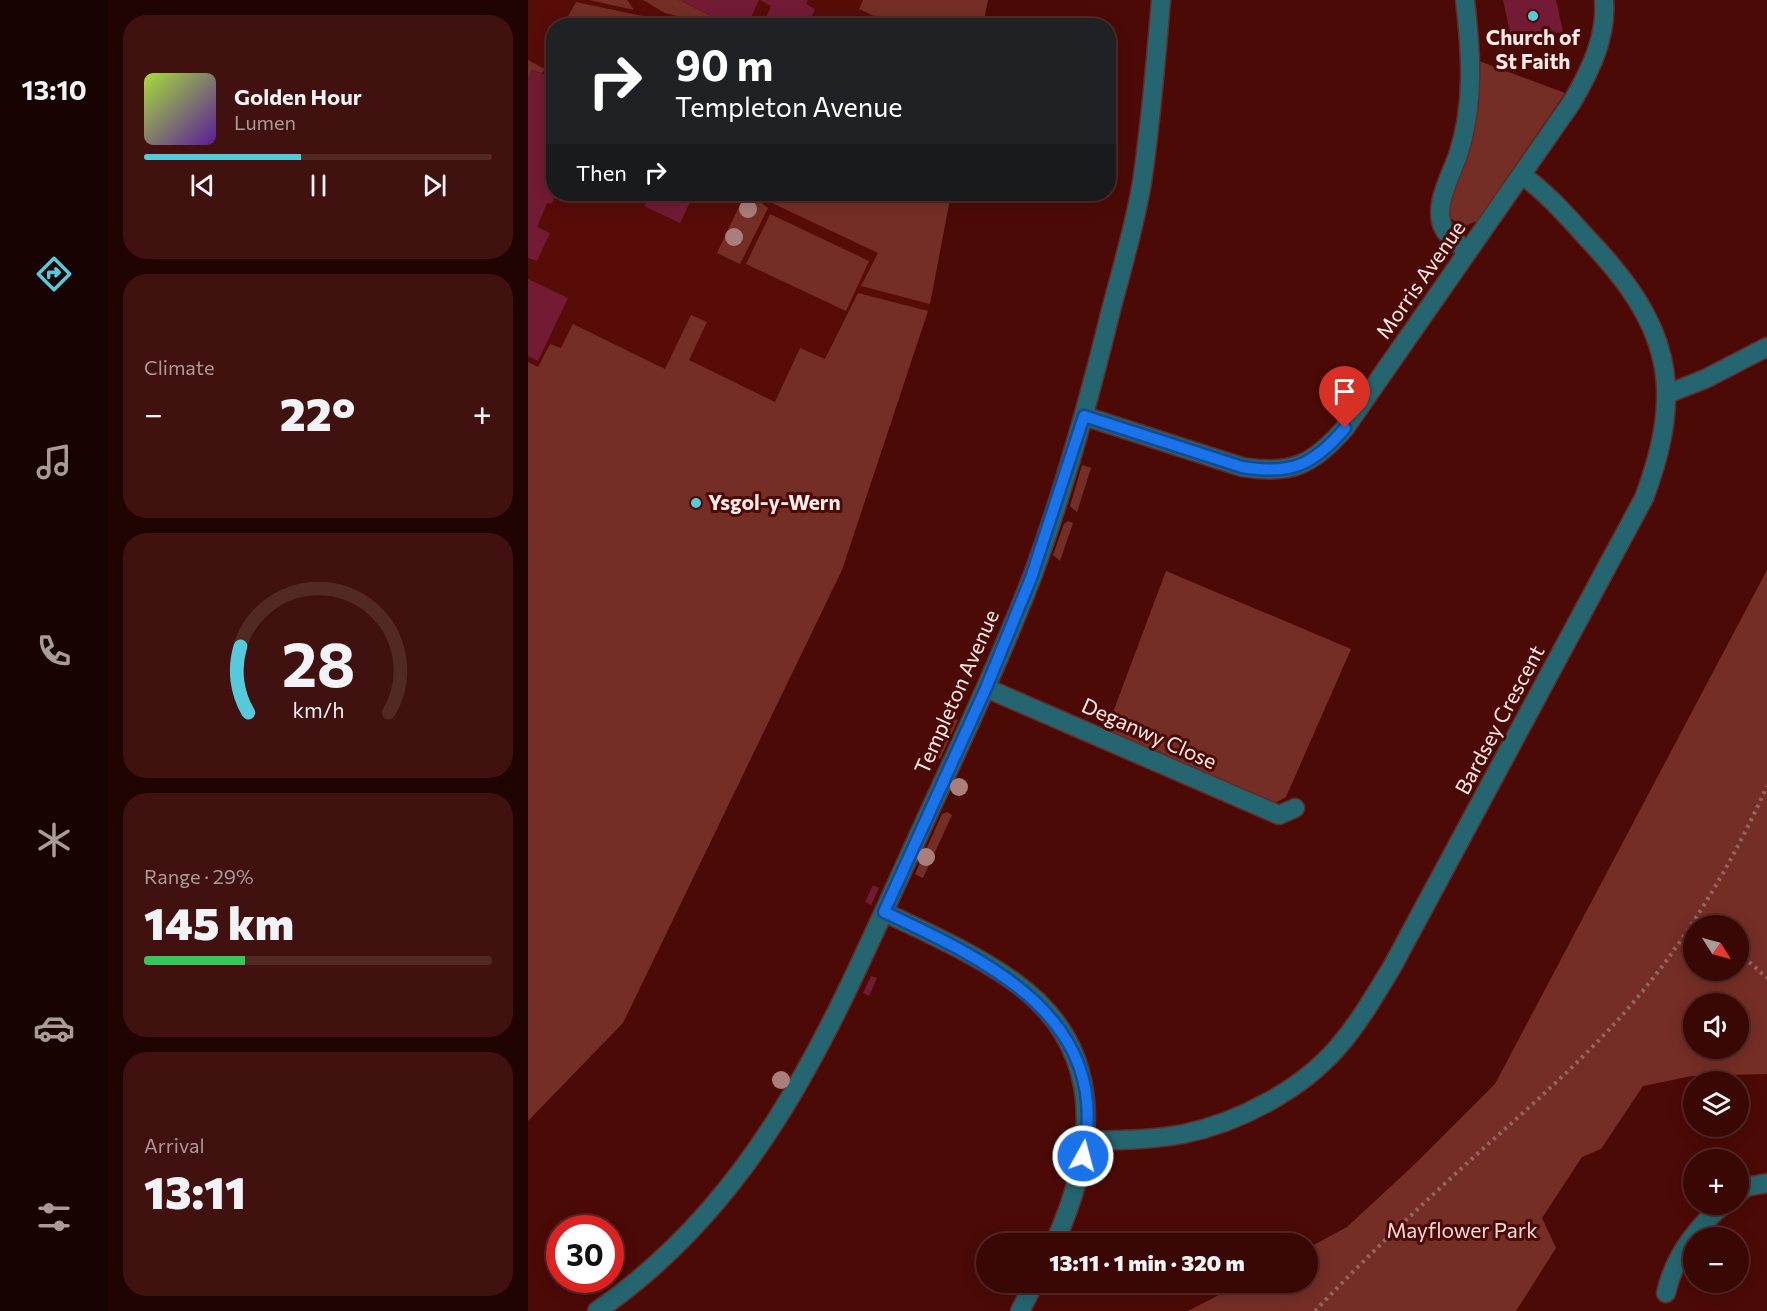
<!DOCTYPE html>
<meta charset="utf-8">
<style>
body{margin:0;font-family:Commissioner,sans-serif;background:#40110e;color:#f1f3f6;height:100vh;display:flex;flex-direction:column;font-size:22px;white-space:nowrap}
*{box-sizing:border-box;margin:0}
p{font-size:20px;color:#ab9a9a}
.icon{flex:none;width:33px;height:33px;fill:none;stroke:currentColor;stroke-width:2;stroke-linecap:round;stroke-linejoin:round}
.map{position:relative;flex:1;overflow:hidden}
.details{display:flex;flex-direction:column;gap:15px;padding:15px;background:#1f0402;width:420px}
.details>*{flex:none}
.guide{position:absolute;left:18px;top:18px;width:570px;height:183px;border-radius:24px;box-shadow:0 3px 15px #0003,0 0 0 2px #532926;background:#202124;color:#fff;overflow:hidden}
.needle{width:39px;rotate:126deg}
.fabs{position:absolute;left:1155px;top:915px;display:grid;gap:12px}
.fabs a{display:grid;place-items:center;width:66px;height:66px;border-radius:50%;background:#390804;box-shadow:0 3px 15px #0003,0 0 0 2px #532926;font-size:30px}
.speed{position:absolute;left:18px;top:1215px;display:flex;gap:12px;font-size:30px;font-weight:700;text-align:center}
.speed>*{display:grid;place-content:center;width:78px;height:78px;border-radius:50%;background:#390804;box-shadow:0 3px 15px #0003,0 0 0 2px #532926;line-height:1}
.speed .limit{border:9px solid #d22;background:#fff;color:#111}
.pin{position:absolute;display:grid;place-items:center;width:51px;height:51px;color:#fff;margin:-62px -26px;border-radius:50% 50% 50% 0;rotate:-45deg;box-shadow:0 0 6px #0007}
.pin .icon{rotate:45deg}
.me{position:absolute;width:66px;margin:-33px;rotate:7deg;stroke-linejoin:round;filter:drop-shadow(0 0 4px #0008)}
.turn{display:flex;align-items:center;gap:21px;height:126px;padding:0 30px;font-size:27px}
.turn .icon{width:78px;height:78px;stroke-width:2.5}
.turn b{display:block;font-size:42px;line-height:51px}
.then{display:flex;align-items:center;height:57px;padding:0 30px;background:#0003;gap:12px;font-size:22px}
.big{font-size:45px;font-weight:800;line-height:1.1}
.details .tile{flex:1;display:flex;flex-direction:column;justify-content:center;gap:9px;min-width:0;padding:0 21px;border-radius:24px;background:#40110e}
.details .dial{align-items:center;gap:0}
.dial svg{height:156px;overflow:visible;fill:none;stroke:#532926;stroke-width:7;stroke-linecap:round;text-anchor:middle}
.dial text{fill:#f1f3f6;stroke:none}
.song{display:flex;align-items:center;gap:18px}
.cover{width:72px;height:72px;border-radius:9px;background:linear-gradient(135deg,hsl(80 70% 55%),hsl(270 70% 35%))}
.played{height:6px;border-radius:3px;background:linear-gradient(90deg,#54cadc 45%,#532926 45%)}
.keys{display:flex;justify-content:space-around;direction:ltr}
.heat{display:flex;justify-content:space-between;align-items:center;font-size:33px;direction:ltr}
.charge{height:9px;border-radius:4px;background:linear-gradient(90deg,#34c759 29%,#532926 0)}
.trip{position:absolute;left:448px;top:1233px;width:342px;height:60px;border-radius:30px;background:#390804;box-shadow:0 3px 15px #0003,0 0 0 2px #532926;font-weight:800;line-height:60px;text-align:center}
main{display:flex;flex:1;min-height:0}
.dock{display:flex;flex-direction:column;width:108px;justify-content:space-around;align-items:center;background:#170302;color:#ab9a9a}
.dock .icon{width:42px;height:42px}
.dock .selected{color:#54cadc}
.dock b{font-size:27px;color:#f1f3f6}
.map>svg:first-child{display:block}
.built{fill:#570c08}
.green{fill:#752e26;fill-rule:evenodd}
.building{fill:#731b34}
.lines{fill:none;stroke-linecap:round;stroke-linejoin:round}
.minor-casing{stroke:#652a26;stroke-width:21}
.path{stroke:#936562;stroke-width:4;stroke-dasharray:3 4.5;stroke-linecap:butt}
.minor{stroke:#25656f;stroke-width:18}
.tree{fill:#aa7e7a}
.route-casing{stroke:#114b97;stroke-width:15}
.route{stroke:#1a73e8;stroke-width:10}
.poi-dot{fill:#54cadc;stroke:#4c0a06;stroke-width:2}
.labels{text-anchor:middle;stroke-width:6;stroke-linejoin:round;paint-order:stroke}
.poi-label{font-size:21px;font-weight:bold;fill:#fdece9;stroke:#4c0a06}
.street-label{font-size:21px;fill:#fdece9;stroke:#4c0a06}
.park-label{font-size:21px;fill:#f7dcd8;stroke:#4c0a06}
</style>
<main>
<nav class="dock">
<b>13:10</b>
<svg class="icon selected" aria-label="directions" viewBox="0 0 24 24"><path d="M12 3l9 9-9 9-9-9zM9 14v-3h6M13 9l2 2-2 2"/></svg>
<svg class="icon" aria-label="music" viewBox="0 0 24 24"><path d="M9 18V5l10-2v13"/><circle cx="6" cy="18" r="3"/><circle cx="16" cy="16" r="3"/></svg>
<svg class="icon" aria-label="phone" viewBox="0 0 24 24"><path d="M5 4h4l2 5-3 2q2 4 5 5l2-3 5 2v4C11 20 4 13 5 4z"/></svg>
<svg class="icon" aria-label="climate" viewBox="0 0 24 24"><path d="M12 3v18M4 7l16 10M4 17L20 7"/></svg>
<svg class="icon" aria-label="car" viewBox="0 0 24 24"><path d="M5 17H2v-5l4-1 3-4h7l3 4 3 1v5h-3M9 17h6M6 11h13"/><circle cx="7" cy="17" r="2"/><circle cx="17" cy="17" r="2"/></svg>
<svg class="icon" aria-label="filters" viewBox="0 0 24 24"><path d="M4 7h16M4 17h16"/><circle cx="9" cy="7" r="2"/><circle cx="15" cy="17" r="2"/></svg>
</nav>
<section class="details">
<div class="tile">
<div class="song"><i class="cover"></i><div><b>Golden Hour</b><p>Lumen</p></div></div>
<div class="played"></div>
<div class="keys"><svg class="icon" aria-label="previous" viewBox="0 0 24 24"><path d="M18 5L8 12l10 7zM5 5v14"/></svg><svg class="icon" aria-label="pause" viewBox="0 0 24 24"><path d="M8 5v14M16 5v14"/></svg><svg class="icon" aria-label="next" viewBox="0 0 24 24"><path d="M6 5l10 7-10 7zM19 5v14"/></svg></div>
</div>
<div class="tile"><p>Climate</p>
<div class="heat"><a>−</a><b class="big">22°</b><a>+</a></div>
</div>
<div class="tile dial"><svg viewBox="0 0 100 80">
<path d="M14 69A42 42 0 1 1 86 69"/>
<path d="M14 69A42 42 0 0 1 10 35" stroke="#54cadc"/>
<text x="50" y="56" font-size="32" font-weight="700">28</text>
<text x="50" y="72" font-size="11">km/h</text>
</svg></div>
<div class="tile"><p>Range · 29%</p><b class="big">145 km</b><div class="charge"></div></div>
<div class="tile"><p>Arrival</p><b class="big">13:11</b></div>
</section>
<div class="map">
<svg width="1239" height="1311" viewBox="0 0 1239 1311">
<rect width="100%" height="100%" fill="#4c0a06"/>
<!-- built -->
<polygon class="built" points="0,0 460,0 455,25 26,26 26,194 423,194 400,311 314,570 95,1023 0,1121"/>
<!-- green -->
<g class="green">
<polygon points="61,0 99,0 106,10"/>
<polygon points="115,0 151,0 191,20 188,25 182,25 137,13"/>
<polygon points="335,0 460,0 455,25 365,25 331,9"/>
<polygon points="48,2 152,24 157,25 48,25 38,20"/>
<polygon points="0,60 17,69 14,73 4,70 0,79"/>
<polygon points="951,61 1037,93 949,221 937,226 923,219 920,204 940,148"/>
<polygon points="217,194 222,194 240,208 212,264 189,253"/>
<polygon points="232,194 423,194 402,304 333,286 350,253 244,203"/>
<polygon points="242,214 341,261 318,311 218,264"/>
<polygon points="330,293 400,311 314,570 95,1023 0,1121 0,362 10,367 22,344 33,348 45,324 137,369 163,315 179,322 161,360 247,402 272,348 297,359"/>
<polygon points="554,465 563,468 549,512 542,506"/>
<polygon points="540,521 545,523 532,561 525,555 536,524"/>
<path d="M1239,570V1074L1164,1076L1115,1086L1073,1149L1054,1157L1014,1218L1028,1248L988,1311H660L714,1283L780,1282V1248L819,1227L888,1163L967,1084ZM1166,926H1210V970H1166ZM1166,1004H1210V1048H1166Z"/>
<polygon points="638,571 823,649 758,797 749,802 739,802 578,731"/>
<polygon points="422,716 430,720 412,759 403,755"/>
<polygon points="419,812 424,815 395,878 387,874 414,814"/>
</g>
<!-- building -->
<g class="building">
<polygon points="151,0 231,0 221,22 224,26 188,26 191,20"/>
<polygon points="232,0 280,0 278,4 287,9 279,26 253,26 238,18 243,6"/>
<polygon points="975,0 1028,0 1035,32 984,41"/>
<polygon points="4,70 26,78 26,194 28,194 23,204 19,203 9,227 22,233 9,261 0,258 0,79"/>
<polygon points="99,194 166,194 152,223 116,206 118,203"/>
<polygon points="0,279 40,298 10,361 0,356"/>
<polygon points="345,885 351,888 343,905 337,902"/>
<polygon points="343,976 349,978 341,996 335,993"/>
</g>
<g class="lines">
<!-- minor casing -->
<g class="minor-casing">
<g id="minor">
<path d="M937,0C943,52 947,104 930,155C924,173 908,201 913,221C916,235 929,243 940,251"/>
<polyline points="1139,394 1177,379 1239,347"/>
<path d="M556,416L714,467C763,475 785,465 817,428L1044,102C1062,71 1079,37 1076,0"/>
<polyline points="458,688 751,815 767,808"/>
<path d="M356,912C400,933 445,953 485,981C580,1048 569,1149 526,1244"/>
<path d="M558,1141C591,1140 623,1140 655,1134C710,1123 773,1090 810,1047C831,1023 847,995 864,967L1116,498C1158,386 1141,324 1059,238C1039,216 1019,193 994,175"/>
<polyline points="1210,1193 1218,1187 1239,1183"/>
<path d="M1138,1293C1146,1257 1168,1228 1196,1204"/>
<path d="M69,1311C234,1197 303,1027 383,852C424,761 468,670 504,577C536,490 561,400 583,310C594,268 607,225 614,182C623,122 628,61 633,0"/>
<polyline points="492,1311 507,1282"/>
</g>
</g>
<!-- path -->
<g class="path">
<polyline points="1159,930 1166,932"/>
<polyline points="1210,952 1239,978"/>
<path d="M787,1311C838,1257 892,1206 947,1156C1000,1108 1056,1060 1103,1005C1159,940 1204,864 1239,786"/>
</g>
<!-- minor -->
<use href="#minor" class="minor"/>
</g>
<!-- trees -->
<g class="tree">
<circle cx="220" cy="209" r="9"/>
<circle cx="206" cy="237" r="9"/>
<circle cx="431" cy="787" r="9"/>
<circle cx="398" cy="857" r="9"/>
<circle cx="253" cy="1080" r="9"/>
</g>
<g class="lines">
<!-- route casing -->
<g class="route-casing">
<path id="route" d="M555,1156C586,1018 458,960 356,912L458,688L503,578L556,416L714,467C762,475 785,466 817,428"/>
</g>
<!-- route -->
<use href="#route" class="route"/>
</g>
<!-- markers -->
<g class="poi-dot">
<circle cx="1005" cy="16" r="6"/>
<circle cx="168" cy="503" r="6"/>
</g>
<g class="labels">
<!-- poi labels -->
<g class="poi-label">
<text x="1005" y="45">Church of<tspan x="1005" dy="24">St Faith</tspan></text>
<text x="180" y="510" text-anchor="start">Ysgol-y-Wern</text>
</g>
<!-- street labels -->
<g class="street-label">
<text transform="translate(893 280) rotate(-55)" y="7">Morris Avenue</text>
<text transform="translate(429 692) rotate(-66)" y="7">Templeton Avenue</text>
<text transform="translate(972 720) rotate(-62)" y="7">Bardsey Crescent</text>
<text transform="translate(621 734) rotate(24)" y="7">Deganwy Close</text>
</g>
<!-- park labels -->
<g class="park-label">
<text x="934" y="1238">Mayflower Park</text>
</g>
</g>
</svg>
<div class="fabs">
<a><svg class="needle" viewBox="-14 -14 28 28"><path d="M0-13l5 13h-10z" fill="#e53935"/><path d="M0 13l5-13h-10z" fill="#ab9a9a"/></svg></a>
<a><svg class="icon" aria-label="sound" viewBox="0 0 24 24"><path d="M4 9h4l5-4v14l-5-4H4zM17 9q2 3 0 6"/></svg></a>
<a><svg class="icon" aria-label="layers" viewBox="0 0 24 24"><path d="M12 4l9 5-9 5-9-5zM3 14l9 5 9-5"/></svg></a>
<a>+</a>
<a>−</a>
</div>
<div class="speed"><div class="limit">30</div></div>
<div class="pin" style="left:817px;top:428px;background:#d93025"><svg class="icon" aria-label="arrive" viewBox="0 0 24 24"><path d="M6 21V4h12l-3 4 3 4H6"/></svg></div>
<svg class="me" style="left:555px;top:1156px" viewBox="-20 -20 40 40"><circle r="17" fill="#1a73e8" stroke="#fff" stroke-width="3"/><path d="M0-11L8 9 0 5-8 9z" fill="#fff"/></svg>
<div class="trip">13:11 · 1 min · 320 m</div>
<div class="guide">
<div class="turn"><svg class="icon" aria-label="right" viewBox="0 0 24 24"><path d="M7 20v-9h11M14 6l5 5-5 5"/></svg><div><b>90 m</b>Templeton Avenue</div></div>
<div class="then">Then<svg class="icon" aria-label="right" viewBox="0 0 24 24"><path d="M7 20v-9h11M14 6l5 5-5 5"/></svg></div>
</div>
</div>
</main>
